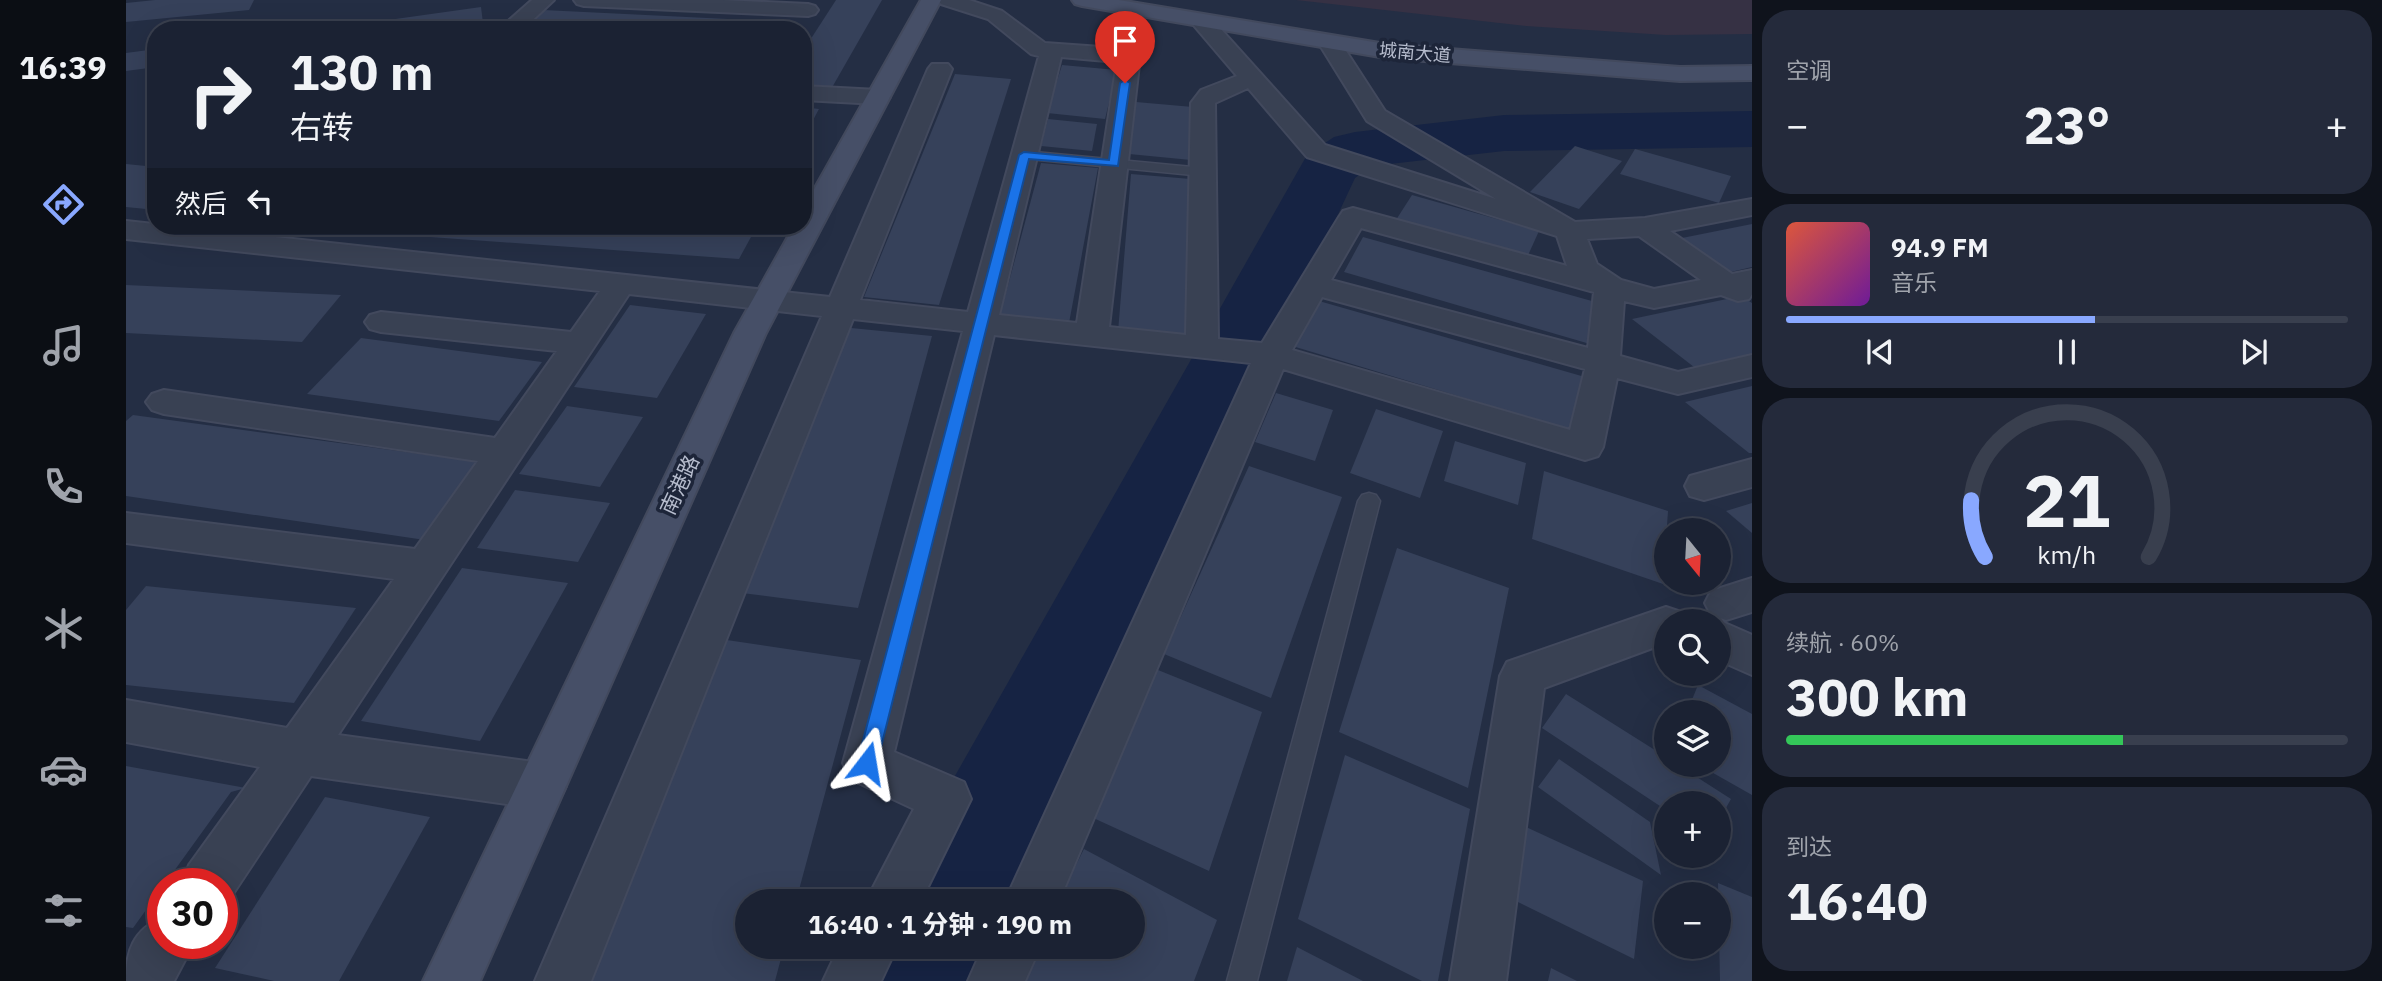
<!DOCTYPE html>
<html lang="zh">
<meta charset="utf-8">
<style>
body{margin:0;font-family:"IBM Plex Sans","Noto Sans SC",sans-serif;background:#242a3b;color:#f1f3f6;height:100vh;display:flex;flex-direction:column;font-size:26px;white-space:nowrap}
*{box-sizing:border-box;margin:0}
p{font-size:23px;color:#a0a4ac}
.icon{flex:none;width:38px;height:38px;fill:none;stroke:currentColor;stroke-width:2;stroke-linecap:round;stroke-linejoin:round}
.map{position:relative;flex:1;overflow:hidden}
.panel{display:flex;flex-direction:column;gap:10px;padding:10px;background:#0f131c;width:630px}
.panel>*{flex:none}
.hud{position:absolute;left:21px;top:21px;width:665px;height:214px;border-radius:28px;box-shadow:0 7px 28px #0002,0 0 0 2px #393f4e;background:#1b2233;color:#f1f3f6;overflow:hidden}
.needle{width:46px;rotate:162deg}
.buttons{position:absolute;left:1528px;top:518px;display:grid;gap:14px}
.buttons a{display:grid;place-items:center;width:77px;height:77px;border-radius:50%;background:#1b2233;box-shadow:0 7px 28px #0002,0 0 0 2px #393f4e;font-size:35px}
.speed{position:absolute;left:21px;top:868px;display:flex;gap:14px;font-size:35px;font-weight:700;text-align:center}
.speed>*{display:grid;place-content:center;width:91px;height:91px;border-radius:50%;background:#1b2233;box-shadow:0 7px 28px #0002,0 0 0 2px #393f4e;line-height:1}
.speed .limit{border:10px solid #d22;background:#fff;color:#111}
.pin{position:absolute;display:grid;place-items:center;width:60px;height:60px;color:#fff;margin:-72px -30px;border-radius:50% 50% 50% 0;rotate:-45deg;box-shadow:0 0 7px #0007}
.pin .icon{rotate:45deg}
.me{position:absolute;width:77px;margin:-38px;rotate:14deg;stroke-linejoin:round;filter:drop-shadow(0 0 5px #0008)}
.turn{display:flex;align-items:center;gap:24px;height:147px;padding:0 28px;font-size:32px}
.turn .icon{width:91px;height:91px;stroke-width:2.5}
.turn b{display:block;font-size:49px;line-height:60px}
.then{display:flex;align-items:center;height:66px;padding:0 28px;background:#0003;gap:14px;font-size:26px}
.big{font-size:52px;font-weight:700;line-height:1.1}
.panel .card{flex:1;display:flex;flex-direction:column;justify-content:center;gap:10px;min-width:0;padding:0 24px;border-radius:28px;background:#242a3b}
.panel .dial{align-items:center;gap:0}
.dial svg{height:182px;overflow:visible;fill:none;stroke:#393f4e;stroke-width:7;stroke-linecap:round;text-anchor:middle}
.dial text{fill:#f1f3f6;stroke:none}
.song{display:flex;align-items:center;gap:21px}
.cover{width:84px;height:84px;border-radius:10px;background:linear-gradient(135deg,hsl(10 70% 55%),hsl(280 70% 35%))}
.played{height:7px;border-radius:4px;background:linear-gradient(90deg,#89a8ff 55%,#393f4e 55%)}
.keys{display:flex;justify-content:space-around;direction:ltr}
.heat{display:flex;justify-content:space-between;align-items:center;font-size:38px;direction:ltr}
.charge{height:10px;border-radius:5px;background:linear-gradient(90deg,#34c759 60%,#393f4e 0)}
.trip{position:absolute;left:609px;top:889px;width:410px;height:70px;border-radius:35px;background:#1b2233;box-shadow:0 7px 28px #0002,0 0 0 2px #393f4e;font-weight:700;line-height:70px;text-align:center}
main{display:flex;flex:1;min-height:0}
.tab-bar{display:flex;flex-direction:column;width:126px;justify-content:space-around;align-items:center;background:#0b0e14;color:#a0a4ac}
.tab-bar .icon{width:49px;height:49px}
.tab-bar .selected{color:#89a8ff}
.tab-bar b{font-size:32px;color:#f1f3f6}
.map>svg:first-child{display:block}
.medical{fill:#363144}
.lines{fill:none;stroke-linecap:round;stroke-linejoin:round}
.river{fill:#162343;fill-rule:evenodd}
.building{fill:#36415a}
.lane-casing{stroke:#42495d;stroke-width:3}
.street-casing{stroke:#42495d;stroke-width:4}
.secondary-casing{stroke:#42495d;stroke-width:4}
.lane{fill:#394153;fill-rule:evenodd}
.street{fill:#394153;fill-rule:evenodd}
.secondary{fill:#464f67;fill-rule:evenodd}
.route{fill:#1a73e8;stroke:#114b97;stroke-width:2}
.labels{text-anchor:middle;stroke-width:7;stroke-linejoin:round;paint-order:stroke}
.far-street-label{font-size:18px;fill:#b6bccd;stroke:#1d2539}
.street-label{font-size:21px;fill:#b6bccd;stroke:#1d2539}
</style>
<main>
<nav class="tab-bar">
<b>16:39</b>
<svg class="icon selected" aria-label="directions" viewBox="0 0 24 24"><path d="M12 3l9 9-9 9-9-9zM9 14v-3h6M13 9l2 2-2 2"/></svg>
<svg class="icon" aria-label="music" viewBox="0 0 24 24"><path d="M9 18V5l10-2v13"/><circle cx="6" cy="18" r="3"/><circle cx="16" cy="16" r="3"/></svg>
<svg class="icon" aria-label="phone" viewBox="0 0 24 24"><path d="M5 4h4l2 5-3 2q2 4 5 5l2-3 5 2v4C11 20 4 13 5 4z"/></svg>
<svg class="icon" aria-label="climate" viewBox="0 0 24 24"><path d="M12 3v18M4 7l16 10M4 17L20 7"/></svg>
<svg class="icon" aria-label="car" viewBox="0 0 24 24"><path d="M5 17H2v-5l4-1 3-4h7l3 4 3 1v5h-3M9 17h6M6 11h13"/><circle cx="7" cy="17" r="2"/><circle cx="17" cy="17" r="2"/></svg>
<svg class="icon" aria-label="filters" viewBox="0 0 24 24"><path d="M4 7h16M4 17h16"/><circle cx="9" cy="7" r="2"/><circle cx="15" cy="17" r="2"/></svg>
</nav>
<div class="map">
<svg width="1626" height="981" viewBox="0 0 1626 981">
<rect width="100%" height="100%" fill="#242e44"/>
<!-- medical -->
<polygon class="medical" points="1170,0 1626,0 1626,34 1540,35 1400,26"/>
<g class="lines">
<!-- river -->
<g class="river">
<polygon points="1626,111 1626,147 1378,151 1246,166 1229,178 891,901 760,901 766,899 783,857 1181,155 1208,137 1229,132 1378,115"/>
<polygon points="736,947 868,947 854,981 721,981"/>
</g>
</g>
<!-- building -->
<g class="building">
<polygon points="29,0 128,0 123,10 0,22 0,3"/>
<polygon points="710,0 756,0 704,91 677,89 677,51"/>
<polygon points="355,7 357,23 305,30 191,30"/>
<polygon points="417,10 645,21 640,30 399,28"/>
<polygon points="30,49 30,67 0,71 0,53"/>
<polygon points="936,65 991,70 979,119 921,113"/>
<polygon points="829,74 885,79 813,305 738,297"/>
<polygon points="1010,102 1067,107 1065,160 1003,154"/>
<polygon points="677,107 693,109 677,139"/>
<polygon points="922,119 971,124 966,151 915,146"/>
<polygon points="1449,146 1496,161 1453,209 1404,192"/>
<polygon points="1509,149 1605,176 1593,203 1494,174"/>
<polygon points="915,163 972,168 943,323 874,315"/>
<polygon points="0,164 30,167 30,210 0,207"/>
<polygon points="1005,174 1065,179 1064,339 992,332"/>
<polygon points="1286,195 1413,231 1399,262 1268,223"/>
<polygon points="1626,224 1626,267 1596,274 1546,240"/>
<polygon points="182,226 631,226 613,259 179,228"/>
<polygon points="1237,237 1473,303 1464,344 1218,272"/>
<polygon points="0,285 215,295 176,342 0,333"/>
<polygon points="1615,296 1626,303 1626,354 1568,367 1506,319"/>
<polygon points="1186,299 1459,377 1451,432 1163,345"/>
<polygon points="504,305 580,314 531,398 448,387"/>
<polygon points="715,327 806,336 732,608 616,593"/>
<polygon points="235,338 416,362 373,421 181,394"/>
<polygon points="1626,386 1626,453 1623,453 1559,402"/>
<polygon points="1150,393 1207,410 1189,461 1129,442"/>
<polygon points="441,406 517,417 474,487 393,474"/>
<polygon points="1250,409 1317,431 1294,498 1224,473"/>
<polygon points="7,415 354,462 299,540 0,496 0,421"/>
<polygon points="1329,441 1400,463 1392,505 1318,481"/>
<polygon points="1123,466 1216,497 1145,698 1038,654"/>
<polygon points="1418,471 1542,511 1537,584 1406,539"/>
<polygon points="389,490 484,503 452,562 351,548"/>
<polygon points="1626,503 1626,533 1600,511"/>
<polygon points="1271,548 1383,588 1342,788 1213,732"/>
<polygon points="336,568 442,583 354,741 235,721"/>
<polygon points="20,586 230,608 168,703 0,685 0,610"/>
<polygon points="594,639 735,660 670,901 621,901 621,947 658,947 649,981 460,981"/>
<polygon points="1027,668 1136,712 1083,871 963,816"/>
<polygon points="1572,685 1626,714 1626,795 1573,765 1592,765 1592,712 1561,712"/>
<polygon points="1440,694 1540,757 1540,765 1552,765 1605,799 1592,822 1592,803 1540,803 1540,810 1416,728"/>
<polygon points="1219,755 1344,809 1312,981 1296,981 1172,919"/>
<polygon points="1433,759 1524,822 1535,875 1412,787"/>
<polygon points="0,766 120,788 105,792 7,928 0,927"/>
<polygon points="199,797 304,817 213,981 148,981 89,968"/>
<polygon points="1400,827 1517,881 1508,959 1386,899"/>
<polygon points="958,849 1091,920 1068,981 893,981 910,947 1006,947 1006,901 932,901"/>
<polygon points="1592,883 1626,897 1626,981 1594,981"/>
<polygon points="1171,947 1237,981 1161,981"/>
<polygon points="1425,968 1451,981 1422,981"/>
</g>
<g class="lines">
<!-- lane casing -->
<g class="lane-casing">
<g id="lane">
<polygon points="898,151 1077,168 1084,172 1077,176 893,158 891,155"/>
<polygon points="1243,493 1250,495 1254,501 1131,981 1101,981 1232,501 1236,495"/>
</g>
</g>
<!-- street casing -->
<g class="street-casing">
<g id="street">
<polygon points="406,0 428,0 396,30 372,30"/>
<polygon points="448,0 597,0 682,4 689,6 692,10 689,14 682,16 458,6 451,4"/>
<path d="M812,0H843L876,11L919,43L1003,49L1011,51L1014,56L983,327L1060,335L1065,103L1075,90L1111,76L1065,22L1068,17H1084L1199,145L1370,199L1241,121L1192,42L1195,37H1211L1259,111L1449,222L1519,218L1626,199V215L1544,231L1606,274L1626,270V294L1623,299L1612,301L1595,295L1528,308L1498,301L1494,356L1552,372L1626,355V377L1552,394L1491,378L1477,447L1472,456L1459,460L1157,369L933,901H879L1125,363L868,335L768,752L838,782L845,799L795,901H740L788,809L724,779L717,763L837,331L727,319L465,981H409L696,316L503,294L212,735L415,763L432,770L440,786L432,802L415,809L185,776L101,903L96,905V884H56L63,865L134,767L0,742V700L161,728L268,579L0,543V513L289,549L352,461L38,414L26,410L20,402L26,394L38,390L369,438L431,351L255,332L244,329L239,322L244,315L255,312L445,332L474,291L0,239V221L704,297L802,69L806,64H822L826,69L734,300L842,312L913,56L905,54L862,19L815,4ZM935,57L991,62L951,323L873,315ZM1122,88L1181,157L1431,236L1441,266L1227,208L1217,211L1213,217L1136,343L1092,339L1089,103ZM1235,228L1468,292L1462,348L1205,280ZM1513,236L1575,280L1528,289L1495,280L1471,264L1461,239ZM1196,297L1459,369L1444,430L1166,350Z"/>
<polygon points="677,86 752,90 760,92 764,97 760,102 752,104 677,100"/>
<polygon points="1626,459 1626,487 1578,500 1564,496 1559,486 1564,476"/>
<polygon points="1626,578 1626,612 1600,620 1585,615 1579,603 1585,591"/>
<polygon points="1540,607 1555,612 1560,621 1540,621 1540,643 1418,688 1380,981 1324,981 1374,676 1381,662"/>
<polygon points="1592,620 1626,635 1626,675 1592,660 1592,621 1587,621"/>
<path d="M37,917V943H68L48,981H0C0,951 7,930 37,917Z"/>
<polygon points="713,947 771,947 755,981 697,981"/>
<polygon points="857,947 914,947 899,981 842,981"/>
</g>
</g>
<!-- secondary casing -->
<g class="secondary-casing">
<g id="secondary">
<polygon points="795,0 815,0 640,333 354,981 297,981 608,333 668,226 677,226 677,209"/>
<polygon points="946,0 993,0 1260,44 1554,67 1626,66 1626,80 1554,81 1260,58 956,6 949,4"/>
</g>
</g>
<!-- lane -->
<use href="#lane" class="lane"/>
<!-- street -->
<use href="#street" class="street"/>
<!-- secondary -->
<use href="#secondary" class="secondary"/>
</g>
<!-- route -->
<polygon class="route" points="999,80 1004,83 992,166 903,159 751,763 748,769 741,772 734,769 731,763 893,155 898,152 983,160 994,83"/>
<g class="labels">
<!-- far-street labels -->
<g class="far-street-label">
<text transform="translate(1289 53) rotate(5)" y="6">城南大道</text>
</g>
<!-- street labels -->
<g class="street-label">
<text transform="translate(554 485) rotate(-65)" y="7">南港路</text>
</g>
</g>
</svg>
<div class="buttons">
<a><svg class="needle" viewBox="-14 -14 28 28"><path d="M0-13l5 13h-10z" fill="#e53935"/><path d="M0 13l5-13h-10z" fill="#a0a4ac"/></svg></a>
<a><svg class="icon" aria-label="search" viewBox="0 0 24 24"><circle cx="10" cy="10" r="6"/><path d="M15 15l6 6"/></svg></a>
<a><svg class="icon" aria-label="layers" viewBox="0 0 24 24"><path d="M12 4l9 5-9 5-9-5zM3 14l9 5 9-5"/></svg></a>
<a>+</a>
<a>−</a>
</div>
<div class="speed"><div class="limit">30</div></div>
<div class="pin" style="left:999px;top:83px;background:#d93025"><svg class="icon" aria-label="arrive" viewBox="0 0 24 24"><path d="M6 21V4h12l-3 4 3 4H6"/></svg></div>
<svg class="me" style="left:741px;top:763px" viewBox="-20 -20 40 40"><path d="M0-17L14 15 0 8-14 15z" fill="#1a73e8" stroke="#fff" stroke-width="4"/></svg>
<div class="trip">16:40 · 1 分钟 · 190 m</div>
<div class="hud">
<div class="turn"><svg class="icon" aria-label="right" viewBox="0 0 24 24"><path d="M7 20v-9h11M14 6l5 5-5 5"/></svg><div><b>130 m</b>右转</div></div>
<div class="then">然后<svg class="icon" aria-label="left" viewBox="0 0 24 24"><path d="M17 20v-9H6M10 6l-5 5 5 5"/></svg></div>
</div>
</div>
<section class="panel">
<div class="card"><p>空调</p>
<div class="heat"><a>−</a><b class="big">23°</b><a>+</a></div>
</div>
<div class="card">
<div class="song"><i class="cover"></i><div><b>94.9 FM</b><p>音乐</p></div></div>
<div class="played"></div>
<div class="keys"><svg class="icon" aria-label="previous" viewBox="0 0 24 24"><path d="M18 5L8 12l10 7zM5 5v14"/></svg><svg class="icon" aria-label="pause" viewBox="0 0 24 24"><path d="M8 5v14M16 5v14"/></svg><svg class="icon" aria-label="next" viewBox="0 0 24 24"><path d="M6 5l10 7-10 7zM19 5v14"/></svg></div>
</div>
<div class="card dial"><svg viewBox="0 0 100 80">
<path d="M14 69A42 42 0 1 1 86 69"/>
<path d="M14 69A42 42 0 0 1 8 44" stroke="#89a8ff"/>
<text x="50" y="56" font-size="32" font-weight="700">21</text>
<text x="50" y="72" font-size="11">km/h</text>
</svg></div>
<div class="card"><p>续航 · 60%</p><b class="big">300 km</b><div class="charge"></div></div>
<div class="card"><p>到达</p><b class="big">16:40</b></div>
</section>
</main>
